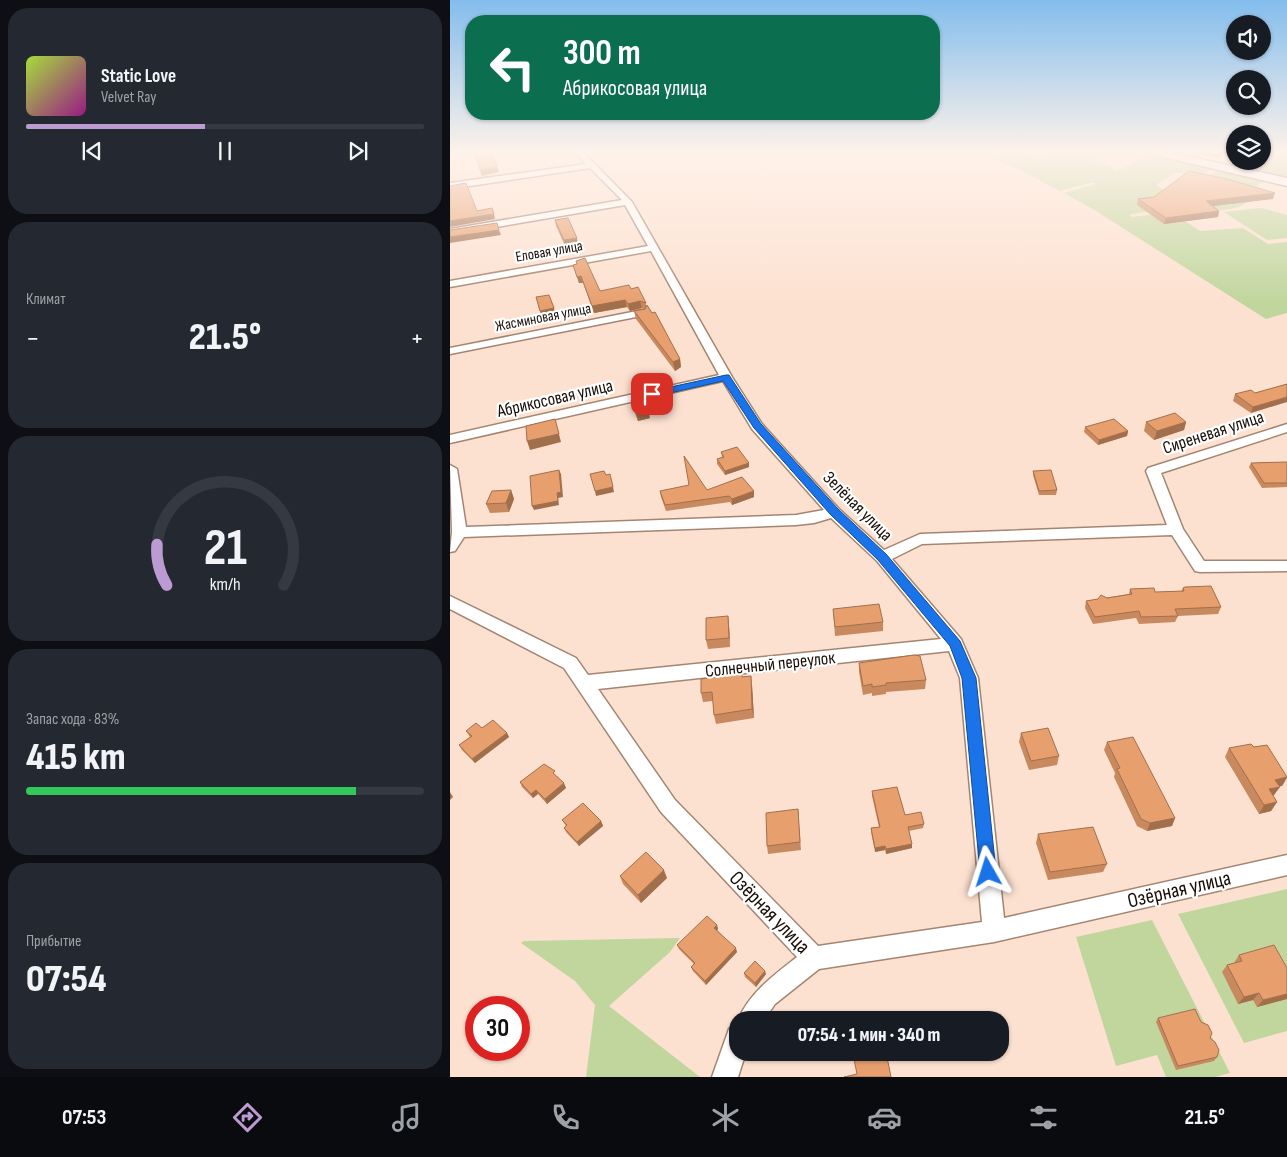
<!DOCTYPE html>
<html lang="ru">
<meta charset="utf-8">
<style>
body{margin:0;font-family:"Sofia Sans Condensed",sans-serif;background:#242831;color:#f1f3f6;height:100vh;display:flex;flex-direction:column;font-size:19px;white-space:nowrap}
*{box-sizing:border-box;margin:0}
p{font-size:16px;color:#9ea1a6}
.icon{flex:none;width:28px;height:28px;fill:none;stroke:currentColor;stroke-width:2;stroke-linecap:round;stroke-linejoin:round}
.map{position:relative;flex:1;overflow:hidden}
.panel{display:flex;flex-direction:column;gap:8px;padding:8px;background:#0d0f14;width:450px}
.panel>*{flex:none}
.banner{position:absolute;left:15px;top:15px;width:475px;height:105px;border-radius:20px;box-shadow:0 1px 4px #0004;background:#0b6e4f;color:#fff;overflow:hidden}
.controls{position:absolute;left:776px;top:15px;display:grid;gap:10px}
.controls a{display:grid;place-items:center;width:45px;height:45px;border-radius:50%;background:#171b24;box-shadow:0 1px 4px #0004;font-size:25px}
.speed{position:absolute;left:15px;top:996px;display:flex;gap:10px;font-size:25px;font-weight:700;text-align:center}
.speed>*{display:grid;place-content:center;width:65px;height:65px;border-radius:50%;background:#171b24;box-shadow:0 1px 4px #0004;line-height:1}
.speed .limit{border:8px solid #d22;background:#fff;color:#111}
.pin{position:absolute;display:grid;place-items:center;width:42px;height:42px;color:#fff;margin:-21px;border-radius:10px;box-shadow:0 2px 8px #0006}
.me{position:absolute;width:55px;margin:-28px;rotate:354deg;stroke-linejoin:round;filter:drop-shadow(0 0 4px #0008)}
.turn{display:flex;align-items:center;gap:18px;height:105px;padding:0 15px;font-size:22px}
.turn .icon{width:65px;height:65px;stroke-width:2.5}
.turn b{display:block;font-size:35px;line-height:42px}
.big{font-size:38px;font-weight:800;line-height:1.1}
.panel .tile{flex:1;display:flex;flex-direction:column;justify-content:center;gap:8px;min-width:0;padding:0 18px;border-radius:20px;background:#242831}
.panel .dial{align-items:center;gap:0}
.dial svg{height:130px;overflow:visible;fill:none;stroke:#363941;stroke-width:7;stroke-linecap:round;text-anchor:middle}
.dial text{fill:#f1f3f6;stroke:none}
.song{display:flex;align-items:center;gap:15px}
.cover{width:60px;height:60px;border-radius:8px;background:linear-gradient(135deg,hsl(80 70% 55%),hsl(310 70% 35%))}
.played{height:5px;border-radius:2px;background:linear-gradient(90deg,#bb9bd1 45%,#363941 45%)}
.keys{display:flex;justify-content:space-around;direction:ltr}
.heat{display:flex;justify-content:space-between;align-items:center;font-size:28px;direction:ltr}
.charge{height:8px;border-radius:4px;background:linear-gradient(90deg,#34c759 83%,#363941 0)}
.trip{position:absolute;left:279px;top:1011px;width:280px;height:50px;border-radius:20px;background:#171b24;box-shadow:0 1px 4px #0004;font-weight:800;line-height:50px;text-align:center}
.tab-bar{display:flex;height:80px;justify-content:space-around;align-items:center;background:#090b0e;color:#9ea1a6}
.tab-bar .icon{width:35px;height:35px}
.tab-bar .selected{color:#bb9bd1}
.tab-bar b{font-size:22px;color:#f1f3f6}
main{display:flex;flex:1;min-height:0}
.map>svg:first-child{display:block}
.green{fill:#c0d69d}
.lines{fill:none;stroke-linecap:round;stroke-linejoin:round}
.street-casing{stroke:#a48572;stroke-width:3}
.secondary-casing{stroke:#a48572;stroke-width:3}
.street{fill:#fff;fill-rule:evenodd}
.secondary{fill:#fff;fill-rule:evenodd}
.wall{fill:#c8895f}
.shaded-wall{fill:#a26f4d}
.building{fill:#e89f6e;stroke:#a26f4d}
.route{fill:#1a73e8;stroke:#114b97}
.labels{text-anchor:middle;stroke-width:4.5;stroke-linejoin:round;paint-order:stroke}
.far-street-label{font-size:15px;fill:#190e07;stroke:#fff}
.street-label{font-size:18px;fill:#190e07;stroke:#fff}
.near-street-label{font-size:21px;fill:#190e07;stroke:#fff}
</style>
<main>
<section class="panel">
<div class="tile">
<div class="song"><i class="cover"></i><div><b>Static Love</b><p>Velvet Ray</p></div></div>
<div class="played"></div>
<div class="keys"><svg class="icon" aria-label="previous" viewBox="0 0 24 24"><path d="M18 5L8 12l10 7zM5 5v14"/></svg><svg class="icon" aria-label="pause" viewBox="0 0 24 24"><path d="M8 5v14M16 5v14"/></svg><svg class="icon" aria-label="next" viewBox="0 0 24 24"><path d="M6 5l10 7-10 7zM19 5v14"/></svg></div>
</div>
<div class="tile"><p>Климат</p>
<div class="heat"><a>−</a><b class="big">21.5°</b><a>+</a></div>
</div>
<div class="tile dial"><svg viewBox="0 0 100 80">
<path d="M14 69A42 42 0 1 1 86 69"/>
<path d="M14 69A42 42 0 0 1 8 44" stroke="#bb9bd1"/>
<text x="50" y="56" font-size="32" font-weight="700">21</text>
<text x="50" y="72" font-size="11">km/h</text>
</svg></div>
<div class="tile"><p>Запас хода · 83%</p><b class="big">415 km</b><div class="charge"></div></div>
<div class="tile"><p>Прибытие</p><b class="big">07:54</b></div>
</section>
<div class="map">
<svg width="837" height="1077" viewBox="0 0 837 1077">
<rect width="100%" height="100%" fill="#fde1d0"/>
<!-- green -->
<g class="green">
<path d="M563,152L592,159L608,152H659L640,160L660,166L666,171L701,155L761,169L749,178L726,172L706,185L719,193L747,185L767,170L813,182L789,195L798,202C781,215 746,209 725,209C711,209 693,212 679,215L682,217L722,212L750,231L793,228L818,244L837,242V313L816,319L646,211L614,193L646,184L643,182L610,191L568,169L544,159Z"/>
<polygon points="813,152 837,152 837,177 782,164 786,161 812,161"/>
<polygon points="812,208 837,215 837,238 817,240 774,212"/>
<polygon points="837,889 837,1031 794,1043 728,914"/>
<polygon points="702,920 780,1073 765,1077 716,1077 707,1055 666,1066 626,937"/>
<polygon points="230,938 220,952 159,1006 250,1077 136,1077 145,1005 125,981 71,943 74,941"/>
</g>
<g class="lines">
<!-- street casing -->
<g class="street-casing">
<g id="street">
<path d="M125,152H133L182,202L282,377L312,424L389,509L434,550L470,534L717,525L696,471L698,468L837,424V432L711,473L733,529L754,561H837V571L750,572L745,571L722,535L472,544L442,559L511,639L528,678L554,918L837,855V875L544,942L369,969L325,1004L314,1020H288C300,992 324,975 347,957L211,812L114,668L0,609V596L126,658L138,675L491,639L427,561L381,518L364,523L346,525L14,537L5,551L0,552L2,532L0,465L7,469L16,527L346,515L374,510L302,429L273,381L0,443V435L269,375L201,251L0,287V281L198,246L175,205L0,235V229L172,200L140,168L0,189V183L136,164ZM499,651L510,678L532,922L368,946L225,800L148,689Z"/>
<polygon points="192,310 196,311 197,313 196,315 0,354 0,348"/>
<polygon points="288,1026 288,1052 296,1052 288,1077 262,1077 279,1029"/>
</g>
</g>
<!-- secondary casing -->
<g class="secondary-casing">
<polygon id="secondary" points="700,152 719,152 837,178 837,186 705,155"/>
</g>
<!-- street -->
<use href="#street" class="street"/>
<!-- secondary -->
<use href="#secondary" class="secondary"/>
</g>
<!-- wall -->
<g class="wall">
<polygon points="747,152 777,152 769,158 746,154"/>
<polygon points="688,199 823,199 763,206 769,211 768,217 714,224 687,205"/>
<polygon points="105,220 128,244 115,246 106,226"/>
<polygon points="123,265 150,291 181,289 196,303 196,306 230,359 231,367 225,371 186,319 184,311 194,309 192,308 180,311 177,307 144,313 133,283 129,283"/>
<polygon points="837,384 801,413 783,401 785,394 805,393"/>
<polygon points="181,400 200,418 188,421 183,408"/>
<polygon points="696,422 736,422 734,430 704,440 694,431"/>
<polygon points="635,427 678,431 677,436 648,445 634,432"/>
<polygon points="271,452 299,463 299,467 275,475 267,464 267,459 272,457"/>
<polygon points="837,462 837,487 812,488 799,467 801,463"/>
<polygon points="583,471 607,490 606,495 589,495 583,475"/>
<polygon points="61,490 64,499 59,512 40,513 36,504"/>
<polygon points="257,490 304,491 304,497 282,505 280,502 216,511 211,497 210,491"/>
<polygon points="733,588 771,607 768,614 728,616 725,622 689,624 686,618 643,624 635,608 636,601 679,594 680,589 705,592 731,592"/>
<polygon points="383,609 433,622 433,631 385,636"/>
<polygon points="278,616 279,625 280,647 258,649 256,640"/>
<polygon points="409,663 476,680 475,689 436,692 436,694 422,696 422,693 413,695 409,672"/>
<polygon points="293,677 302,685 304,718 266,724 264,715 263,701 253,702 251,693"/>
<polygon points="32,728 57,733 59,737 25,763 12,750 9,745 20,737 16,731"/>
<polygon points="571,733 609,756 607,765 579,770 569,742"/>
<polygon points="657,742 725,818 722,826 697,831 687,826 664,777 665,773 654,750"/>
<polygon points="804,747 837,778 832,786 830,786 824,795 823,796 827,802 821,811 809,814 775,757 779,748"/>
<polygon points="107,776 116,788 97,804 88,794 83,798 72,787 70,782 108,776"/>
<polygon points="422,791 455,815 474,824 473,828 459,831 462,848 436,854 435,850 425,852 421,832 421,828 429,827 422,796"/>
<polygon points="348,809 351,850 318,854 317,846"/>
<polygon points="112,820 151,821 153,826 129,846 116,832 114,828 116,826"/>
<polygon points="588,834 657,864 653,872 598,880 586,843"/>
<polygon points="170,876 217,878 191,903 173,884"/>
<polygon points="267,925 268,929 267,930 287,952 256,985 243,971 241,967 244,964 229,949 227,945"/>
<polygon points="789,955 835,967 837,968 837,999 807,1007 803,1000 788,1004 772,972 777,965 784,963"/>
<polygon points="294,973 316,974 306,987 295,977"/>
<polygon points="708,1018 751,1022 760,1038 767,1057 764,1061 726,1070 706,1022"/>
</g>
<!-- shaded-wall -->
<g class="shaded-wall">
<polygon points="770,152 777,152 769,158"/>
<polygon points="47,167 49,172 32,176 30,170"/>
<polygon points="825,193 823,199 754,207 756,201"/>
<polygon points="769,211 768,217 714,224 716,218"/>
<polygon points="44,214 45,219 0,227 0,221"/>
<polygon points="49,230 51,235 0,243 0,237"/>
<polygon points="127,238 128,244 115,246 114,240"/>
<polygon points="131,276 133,283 129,283 127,277"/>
<polygon points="175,300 177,307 144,313 142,306"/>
<polygon points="190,301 192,308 180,311 178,304"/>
<polygon points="104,308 105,312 91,315 90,311"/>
<polygon points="230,359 231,367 225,371 223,362"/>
<polygon points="837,397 837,402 801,413 803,407"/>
<polygon points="198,410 200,418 188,421 186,413"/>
<polygon points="105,419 111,442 80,450 77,441"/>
<polygon points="736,422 734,430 704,440 707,431"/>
<polygon points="678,431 677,436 648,445 649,440"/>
<polygon points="299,463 299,467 275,475 275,471"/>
<polygon points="109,470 111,474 113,497 108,498 109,505 84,510 82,506 107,493"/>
<polygon points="163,487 164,492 146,496 145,491"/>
<polygon points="61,490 64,499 59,512 56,503"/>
<polygon points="304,491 304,497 282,505 282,499"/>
<polygon points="278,616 279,625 280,647 279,638"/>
<polygon points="301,676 302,685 304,718 302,709"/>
<polygon points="57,733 59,737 25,763 22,759"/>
<polygon points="837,777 832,786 820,788 825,780"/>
<polygon points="114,783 116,788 97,804 95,799"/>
<polygon points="830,787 824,795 813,798 819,789"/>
<polygon points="86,790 88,794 83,798 81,794"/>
<polygon points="0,792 3,797 0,800"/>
<polygon points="827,802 821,811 809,814 814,805"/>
<polygon points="725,818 722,826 697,831 700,823"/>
<polygon points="151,821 153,826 129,846 127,842"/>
<polygon points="462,844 462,848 436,854 436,849"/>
<polygon points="435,846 435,850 425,852 425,848"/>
<polygon points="214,870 217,878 191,903 188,895"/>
<polygon points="267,925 268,929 265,932 264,928"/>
<polygon points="286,948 287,952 256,985 255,981"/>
<polygon points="315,971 316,974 306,987 305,983"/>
<polygon points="809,993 803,1000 788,1004 794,997"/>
<polygon points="837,994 837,999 807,1007 813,1000"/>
</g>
<!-- building -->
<g class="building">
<polygon points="24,152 42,152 47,167 30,170"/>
<polygon points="739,171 777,179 825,193 756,201 769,211 716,218 688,199 704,197"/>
<polygon points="16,183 27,211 42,208 44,214 0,221 0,186"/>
<polygon points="118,218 127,238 114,240 105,220"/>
<polygon points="47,223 49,230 0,237 0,230"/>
<polygon points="135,258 150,291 179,285 181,289 188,287 196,303 190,301 178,304 175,300 142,306 131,276 127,277 123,265 127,264 126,261"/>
<polygon points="99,295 104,308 90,311 86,297"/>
<polygon points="197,305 202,313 205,312 230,359 223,362 184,311 195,309"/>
<polygon points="837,384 837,397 803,407 785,394 801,390 805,393"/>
<polygon points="193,397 198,410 186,413 181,400"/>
<polygon points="725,413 736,422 707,431 696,422"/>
<polygon points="105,419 109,434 77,441 76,426"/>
<polygon points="664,419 678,431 649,440 635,427"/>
<polygon points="287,447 299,463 275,471 267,459 274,457 271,452"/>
<polygon points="234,456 257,490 292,477 304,491 282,499 279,496 215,505 210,491 239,485"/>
<polygon points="837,462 837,483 814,483 801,463"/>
<polygon points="109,470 111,492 107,493 108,501 82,506 80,476"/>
<polygon points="601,470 607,490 589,491 583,471"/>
<polygon points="154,471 156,475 160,474 163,487 145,491 140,474"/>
<polygon points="61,490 56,503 36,504 42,491"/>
<polygon points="761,586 771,607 725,609 728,616 691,617 689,611 645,617 636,601 648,599 651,595 657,598 682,594 680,589 704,588 705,592 734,591 733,588 735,587"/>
<polygon points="429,604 433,622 385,627 383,609"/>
<polygon points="278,616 279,638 256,640 256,618"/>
<polygon points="464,655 470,656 476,680 436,683 436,685 422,687 422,684 413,686 409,663"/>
<polygon points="292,673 292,677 301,676 302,709 264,715 262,692 251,693 251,679"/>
<polygon points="43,720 57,733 22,759 9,745 22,736 16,731 26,723 32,728"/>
<polygon points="598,728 609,756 581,761 571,733"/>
<polygon points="683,737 725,818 700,823 691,819 667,769 670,768 657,742"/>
<polygon points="801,744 804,747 817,745 837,777 825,780 830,787 819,789 827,802 814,805 779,748"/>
<polygon points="94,764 105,771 103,773 114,783 95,799 86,790 81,794 70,782"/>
<polygon points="447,787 455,815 471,812 474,824 458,827 462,844 436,849 435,846 425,848 421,828 430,827 422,791"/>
<polygon points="133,803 151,821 127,842 114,828 117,825 112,820"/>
<polygon points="348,809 350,842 317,846 316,813"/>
<polygon points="643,827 657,864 600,872 588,834"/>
<polygon points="196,852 214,870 188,895 170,876"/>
<polygon points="257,916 267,925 264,928 286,948 255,981 241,967 245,963 227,945"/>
<polygon points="824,945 837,968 837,994 813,1000 809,993 794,997 777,965 792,961 789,955"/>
<polygon points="305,961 315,971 305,983 294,973"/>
<polygon points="745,1009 751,1022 758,1025 762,1033 760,1038 765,1042 769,1050 767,1057 728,1066 708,1018"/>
<polygon points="433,1052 436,1052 441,1077 394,1077 407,1074 404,1059"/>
</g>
<!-- sky -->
<linearGradient id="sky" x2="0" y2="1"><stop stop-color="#83bded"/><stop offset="0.5" stop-color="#fef2ea"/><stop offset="1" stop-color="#fef2ea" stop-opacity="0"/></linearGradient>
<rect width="837" height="303" fill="url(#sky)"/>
<!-- route -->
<polygon class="route" points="276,375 279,375 311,424 388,509 436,554 510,641 526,678 546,872 544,878 538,880 533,878 530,872 512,678 500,646 428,560 380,514 304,428 273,381 202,397 198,394 202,391"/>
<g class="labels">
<!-- far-street labels -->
<g class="far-street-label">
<text transform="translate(99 251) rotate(-10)" y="5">Еловая улица</text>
<text transform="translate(93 317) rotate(-11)" y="5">Жасминовая улица</text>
</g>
<!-- street labels -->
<g class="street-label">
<text transform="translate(105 398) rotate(-13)" y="6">Абрикосовая улица</text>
<text transform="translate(763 432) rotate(-18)" y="6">Сиреневая улица</text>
<text transform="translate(408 506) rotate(45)" y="6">Зелёная улица</text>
<text transform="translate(320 664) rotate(-6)" y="6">Солнечный переулок</text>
</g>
<!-- near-street labels -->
<g class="near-street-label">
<text transform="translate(729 889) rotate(-13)" y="7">Озёрная улица</text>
<text transform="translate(320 912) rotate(46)" y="7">Озёрная улица</text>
</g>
</g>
</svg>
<div class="controls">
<a><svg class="icon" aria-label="sound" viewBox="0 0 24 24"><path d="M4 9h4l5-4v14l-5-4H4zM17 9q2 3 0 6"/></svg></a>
<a><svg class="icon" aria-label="search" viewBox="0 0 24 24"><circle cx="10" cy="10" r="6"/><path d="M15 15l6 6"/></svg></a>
<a><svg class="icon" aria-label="layers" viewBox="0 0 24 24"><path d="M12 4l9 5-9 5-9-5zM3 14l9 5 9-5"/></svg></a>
</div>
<div class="speed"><div class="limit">30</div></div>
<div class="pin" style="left:202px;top:394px;background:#d93025"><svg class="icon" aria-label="arrive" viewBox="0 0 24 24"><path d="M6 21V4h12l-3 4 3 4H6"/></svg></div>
<svg class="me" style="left:538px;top:872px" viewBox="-20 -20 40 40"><path d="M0-17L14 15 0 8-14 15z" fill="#1a73e8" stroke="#fff" stroke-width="4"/></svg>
<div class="trip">07:54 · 1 мин · 340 m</div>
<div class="banner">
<div class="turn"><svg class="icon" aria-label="left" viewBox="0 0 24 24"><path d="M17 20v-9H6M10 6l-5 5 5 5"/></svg><div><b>300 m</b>Абрикосовая улица</div></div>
</div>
</div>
</main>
<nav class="tab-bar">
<b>07:53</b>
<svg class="icon selected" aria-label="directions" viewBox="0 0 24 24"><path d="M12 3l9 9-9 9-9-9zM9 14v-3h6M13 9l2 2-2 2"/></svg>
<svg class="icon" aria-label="music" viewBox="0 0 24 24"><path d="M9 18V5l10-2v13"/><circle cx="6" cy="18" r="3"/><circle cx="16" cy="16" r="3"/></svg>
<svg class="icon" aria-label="phone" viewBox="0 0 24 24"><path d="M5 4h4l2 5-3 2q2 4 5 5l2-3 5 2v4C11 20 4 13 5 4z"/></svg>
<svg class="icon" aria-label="climate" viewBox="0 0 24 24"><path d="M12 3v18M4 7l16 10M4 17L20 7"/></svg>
<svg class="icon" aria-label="car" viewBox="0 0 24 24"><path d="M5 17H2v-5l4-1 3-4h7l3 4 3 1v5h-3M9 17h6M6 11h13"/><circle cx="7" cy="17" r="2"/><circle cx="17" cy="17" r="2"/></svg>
<svg class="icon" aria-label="filters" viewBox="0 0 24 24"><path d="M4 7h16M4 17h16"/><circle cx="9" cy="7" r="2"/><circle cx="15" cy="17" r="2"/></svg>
<b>21.5°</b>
</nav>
